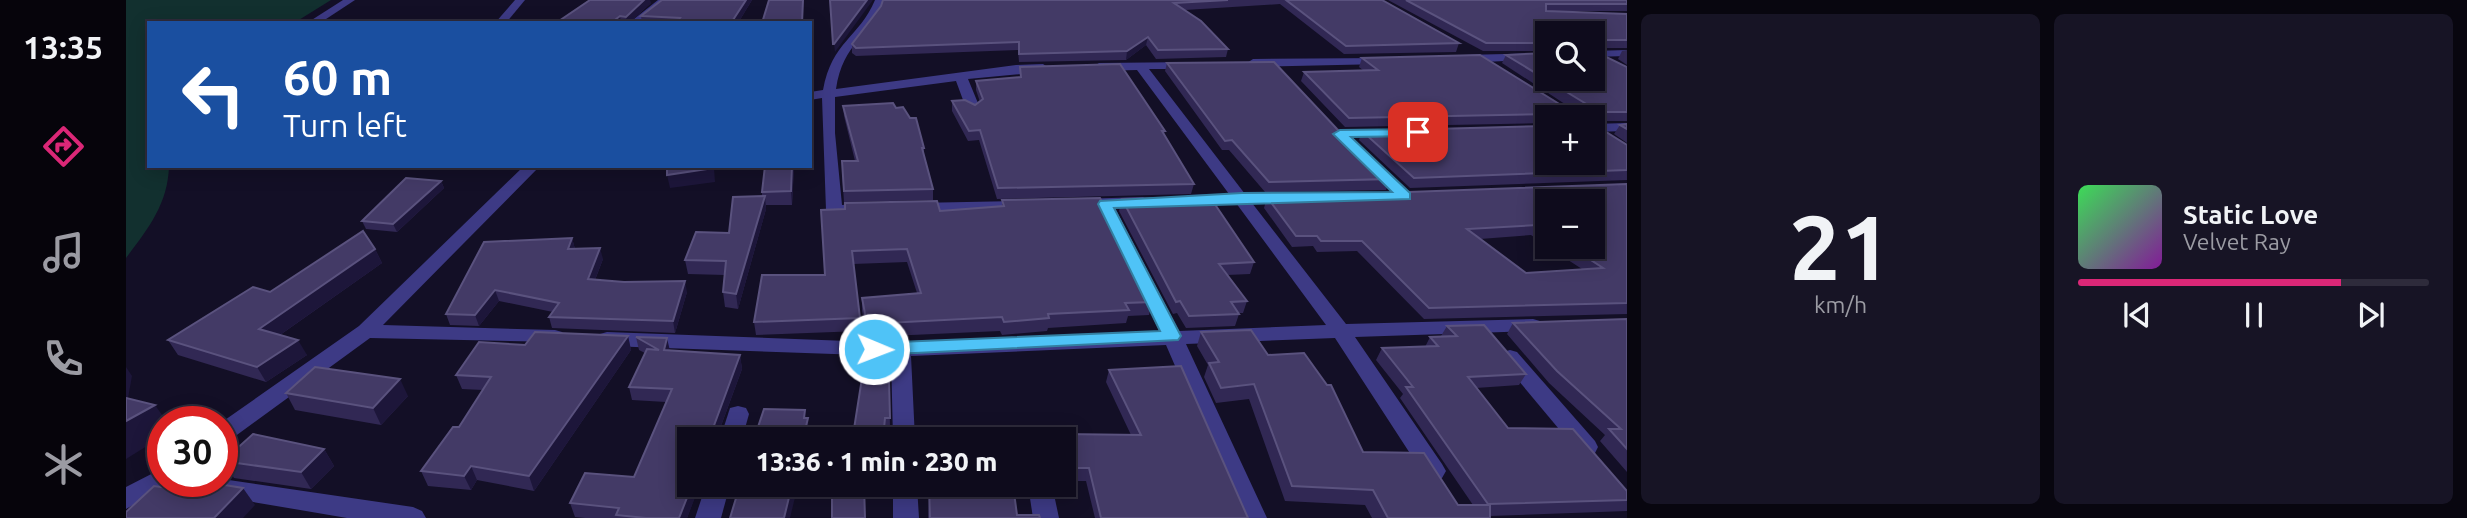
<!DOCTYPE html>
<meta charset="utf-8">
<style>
body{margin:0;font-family:Ubuntu,sans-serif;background:#171425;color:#f1f3f6;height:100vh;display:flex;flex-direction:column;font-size:26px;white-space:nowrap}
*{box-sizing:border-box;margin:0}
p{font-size:23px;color:#9b9ba3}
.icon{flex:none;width:38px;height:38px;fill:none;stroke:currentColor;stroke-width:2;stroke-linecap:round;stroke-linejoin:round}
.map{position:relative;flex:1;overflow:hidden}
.details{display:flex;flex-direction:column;gap:14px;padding:14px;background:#08060f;width:840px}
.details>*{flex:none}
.banner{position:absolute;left:21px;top:21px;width:665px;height:147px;border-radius:0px;box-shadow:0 4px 18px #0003,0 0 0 2px #2e2b3b;background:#1a4fa0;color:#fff;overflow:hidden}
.fabs{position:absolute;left:1409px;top:21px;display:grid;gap:14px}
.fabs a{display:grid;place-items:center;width:70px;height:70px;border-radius:0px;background:#0e0b1c;box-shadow:0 4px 18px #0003,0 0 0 2px #2e2b3b;font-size:35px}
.speed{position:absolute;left:21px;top:406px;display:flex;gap:14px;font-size:35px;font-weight:700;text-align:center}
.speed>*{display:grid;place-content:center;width:91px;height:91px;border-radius:50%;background:#0e0b1c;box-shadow:0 4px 18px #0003,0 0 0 2px #2e2b3b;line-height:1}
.speed .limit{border:10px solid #d22;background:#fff;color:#111}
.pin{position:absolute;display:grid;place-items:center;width:60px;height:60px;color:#fff;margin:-30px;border-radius:14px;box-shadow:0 4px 10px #0006}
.me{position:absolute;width:77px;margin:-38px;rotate:91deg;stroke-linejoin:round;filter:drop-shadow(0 0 5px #0008)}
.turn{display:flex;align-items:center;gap:24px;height:147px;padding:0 21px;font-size:32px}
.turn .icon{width:91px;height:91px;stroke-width:2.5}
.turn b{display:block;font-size:49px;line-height:60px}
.details .card{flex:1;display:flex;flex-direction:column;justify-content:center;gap:10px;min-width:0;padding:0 24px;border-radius:10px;background:#171425}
.details .dial{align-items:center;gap:0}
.dial b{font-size:91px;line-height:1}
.song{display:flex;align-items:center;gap:21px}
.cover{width:84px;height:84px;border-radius:10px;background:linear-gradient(135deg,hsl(130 70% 55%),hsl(290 70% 35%))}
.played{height:7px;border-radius:4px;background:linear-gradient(90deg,#db2777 75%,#2e2b3b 75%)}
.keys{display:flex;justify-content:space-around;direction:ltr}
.details .tiles{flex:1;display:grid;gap:14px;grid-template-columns:repeat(2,1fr)}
.trip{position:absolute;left:551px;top:427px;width:399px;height:70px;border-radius:0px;background:#0e0b1c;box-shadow:0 4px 18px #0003,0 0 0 2px #2e2b3b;font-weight:800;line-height:70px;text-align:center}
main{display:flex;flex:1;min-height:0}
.menu{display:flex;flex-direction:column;width:126px;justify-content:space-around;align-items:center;background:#06040b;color:#9b9ba3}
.menu .icon{width:49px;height:49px}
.menu .active{color:#db2777}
.menu b{font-size:32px;color:#f1f3f6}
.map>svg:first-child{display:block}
.green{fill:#12302f}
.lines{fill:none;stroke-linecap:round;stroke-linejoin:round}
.street{fill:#3d3a85;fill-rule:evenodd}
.wall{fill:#312854;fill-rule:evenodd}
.shaded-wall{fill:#1d163a}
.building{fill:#433a66;stroke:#5a527e;stroke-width:2;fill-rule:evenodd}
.route{fill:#4fc3f7;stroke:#337fa1;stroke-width:2}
</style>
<main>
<nav class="menu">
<b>13:35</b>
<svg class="icon active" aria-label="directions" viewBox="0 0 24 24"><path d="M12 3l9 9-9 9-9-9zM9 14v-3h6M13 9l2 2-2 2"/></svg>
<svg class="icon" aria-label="music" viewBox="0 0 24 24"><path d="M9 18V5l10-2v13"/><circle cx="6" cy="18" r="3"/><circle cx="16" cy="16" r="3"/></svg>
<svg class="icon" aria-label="phone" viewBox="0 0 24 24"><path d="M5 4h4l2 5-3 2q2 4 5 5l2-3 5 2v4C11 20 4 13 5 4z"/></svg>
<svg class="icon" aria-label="climate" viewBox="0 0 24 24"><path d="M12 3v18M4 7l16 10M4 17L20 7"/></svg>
</nav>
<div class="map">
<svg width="1501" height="518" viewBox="0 0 1501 518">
<rect width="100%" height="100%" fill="#130f26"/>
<!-- green -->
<path class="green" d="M0,0H205L168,23H23V166H43C42,204 22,229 0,258Z"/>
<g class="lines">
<!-- street -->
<g class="street">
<polygon points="217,0 229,0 194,23 181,23"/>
<polygon points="389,0 399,0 380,23 369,23"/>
<polygon points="532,0 543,0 515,23 503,23"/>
<path d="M749,0H759C744,37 717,42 710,89L890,65L917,64L923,68L917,72L842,79L854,108L847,112L840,108L830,81L709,97V133L716,205L730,204L738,209C730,217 708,218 700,210L696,98L684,100V92L697,90C706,41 733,38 749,0Z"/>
<polygon points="1501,50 1501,56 1466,57 1466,51"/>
<polygon points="1421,53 1421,59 1337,63 1331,59 1337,55"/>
<polygon points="1261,58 1261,62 1257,64 1127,67 1121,63 1127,59"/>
<polygon points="1068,62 1068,68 1064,69 1023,69 1119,194 1169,194 1171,197 1169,200 1163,202 1126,203 1220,324 1407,319 1414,321 1417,325 1414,329 1407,331 1229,337 1316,464 1320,471 1316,478 1308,480 1300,478 1209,338 1060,344 1141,518 1115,518 1040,345 785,356 789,439 767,439 765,356 481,346 474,344 471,339 474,334 481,332 775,343 1034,332 973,208 954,209 946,204 954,199 1017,197 1025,202 1023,205 989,208 1053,331 1200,325 1110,203 1056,203 1054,200 1062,195 1103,194 1011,70 973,71 967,67 973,63"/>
<polygon points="1501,123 1501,131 1466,132 1466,124"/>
<polygon points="1259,129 1266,133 1264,136 1214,138 1207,134 1214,130"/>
<polygon points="1246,161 1251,162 1285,193 1287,196 1285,199 1273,199 1241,168 1239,165"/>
<polygon points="398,166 414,166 257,325 429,330 436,332 439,337 436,342 244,338 104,440 96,442 96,422 233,326"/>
<polygon points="898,201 904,203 906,206 904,209 789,213 781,208 789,203"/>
<polygon points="1384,350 1391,352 1469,441 1472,447 1469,453 1461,456 1453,453 1377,362 1374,357 1377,352"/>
<polygon points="612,406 620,408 623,414 616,439 594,439 604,408"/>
<polygon points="37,468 37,481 96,481 96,479 287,507 296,511 300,518 221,518 39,487 0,509 0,487"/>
<polygon points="580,485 604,485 595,518 569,518"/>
<polygon points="767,485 791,485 793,518 767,518"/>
<polygon points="902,485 926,485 933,518 907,518"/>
</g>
</g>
<!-- wall -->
<g class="wall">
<polygon points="536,0 626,0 612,23 516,23 515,16"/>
<polygon points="757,0 1256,0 1333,43 1330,52 1218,54 1154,4 1059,10 1102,49 1100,57 1030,59 1020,45 1000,60 893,62 892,50 730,56 726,53 726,44 755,6"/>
<polygon points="1262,0 1501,0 1501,11 1431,11 1501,14 1501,48 1469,48 1468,51 1501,67 1501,121 1469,121 1469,125 1501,145 1501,180 1284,188 1233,140 1236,131 1421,163 1466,117 1421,117 1421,123 1219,127 1175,81 1178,72 1238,71 1233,67 1236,58 1443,110 1448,110 1376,63 1380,55 1466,79 1421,33 1421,51 1357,51"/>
<polygon points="525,3 503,23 430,23"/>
<polygon points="1501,50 1501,65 1492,59 1496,51"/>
<polygon points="1041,63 1211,129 1264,179 1260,190 1139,192 1103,150 1096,150 1039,71"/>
<polygon points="894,67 1039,131 1038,134 1068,184 1065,194 871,199 853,140 842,141 826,111 826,101 849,105 854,102 850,90 850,81 894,77"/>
<polygon points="717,106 798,148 798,156 807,189 807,200 718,202 716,172 729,161 718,116"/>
<polygon points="1501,124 1501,143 1488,134 1494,125"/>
<polygon points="668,166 666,205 640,205 640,209 612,309 599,307 597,292 599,275 562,274 559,260 603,233 636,196 636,192"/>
<polygon points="315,181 318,188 271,232 240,229 236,221"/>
<path d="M1501,184V314L1298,319L1231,251L1191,252L1187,246L1166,247L1138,208L1141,197ZM1421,201L1466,247H1422L1456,269L1400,273L1354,239L1405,235L1421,246Z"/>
<polygon points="996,199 1128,262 1124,274 1101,275 1121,301 1117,313 1112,313 1113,314 1109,326 1060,328 1051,313 1047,314 993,211"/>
<polygon points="876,200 1026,302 1023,315 1002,316 1000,323 922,328 921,331 876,335 874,331 741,337 736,311 736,298 791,293 781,262 727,264 734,318 734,331 630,335 628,322 699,275 719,209 814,211 876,206"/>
<polygon points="446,238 449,249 477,259 469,280 561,292 549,333 426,328 423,317 427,312 373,301 353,326 324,325 320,314"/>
<polygon points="249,249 256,263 154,335 181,355 140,382 52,355 42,340 144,292"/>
<polygon points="1501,319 1501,472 1474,441 1479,435 1423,383 1381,334 1387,323"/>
<polygon points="1321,326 1400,374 1393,385 1350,388 1382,428 1501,491 1501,511 1364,516 1364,518 1246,518 1239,505 1159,501 1123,399 1090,403 1078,377 1082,365 1071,346 1075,332 1142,355 1237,452 1332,505 1347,505 1274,398 1277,394 1250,360 1256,348 1299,347 1304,337 1315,336"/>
<polygon points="502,336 505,350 408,491 351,480 345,490 302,486 295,471 333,427 357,390 336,389 330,375 399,345"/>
<polygon points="510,337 544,350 614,355 616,369 561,518 459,518 449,517 444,503 508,477 540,402 506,400 503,387 519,353 513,350"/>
<polygon points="983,370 1122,518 969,518 960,481 943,481 938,461 938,439 936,439 937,434 1005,435 980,382"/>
<polygon points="763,380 764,427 759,427 758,439 706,439 728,429"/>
<polygon points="160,393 282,396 255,425 169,410"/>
<polygon points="198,449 208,466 185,489 108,478 97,461"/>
<polygon points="803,485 891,515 914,518 802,518"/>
</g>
<!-- shaded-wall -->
<g class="shaded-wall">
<polygon points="518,0 524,0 525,3 503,23 501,23 500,17"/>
<polygon points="620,0 626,0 612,23 605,23"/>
<polygon points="741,0 747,0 709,52 708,44"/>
<polygon points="494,16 495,23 485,23"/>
<polygon points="1022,37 1020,45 1000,60 1001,51"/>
<polygon points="666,166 668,166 666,205 665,191"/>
<polygon points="588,168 589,182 544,188 541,175"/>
<polygon points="315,181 318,188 271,232 267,224"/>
<polygon points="639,196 640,209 612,309 610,294"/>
<polygon points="446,238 449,249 442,249"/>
<polygon points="474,248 477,259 465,290 462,279"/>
<polygon points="249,249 256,263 141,344 133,329"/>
<polygon points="559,281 561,292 549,333 547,321"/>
<polygon points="369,290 373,301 353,326 349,315"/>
<polygon points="502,336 505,350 408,491 403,476"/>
<polygon points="541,338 544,351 538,350"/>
<polygon points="172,340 181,355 140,382 131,367"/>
<polygon points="614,355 616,369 590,439 583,439"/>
<polygon points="0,367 6,376 0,409"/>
<polygon points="274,379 282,396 255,425 247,408"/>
<polygon points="29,405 41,422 37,422 37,436 0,459 0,421"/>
<polygon points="679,410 680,427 682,418 683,435 682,439 677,439 678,418"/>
<polygon points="198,449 208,466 185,489 175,472"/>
<polygon points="345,466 351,480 345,490 338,476"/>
<polygon points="566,485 574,485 561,518 553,518"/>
<polygon points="666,485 672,485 664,518 658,518"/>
<polygon points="117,488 129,505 117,518 88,518"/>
</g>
<!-- building -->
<g class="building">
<polygon points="464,0 518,0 500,17 494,16 485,23 430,23"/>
<polygon points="536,0 620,0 605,23 550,23 554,18 515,16"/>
<polygon points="643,0 677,0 676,23 636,23"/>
<polygon points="704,0 741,0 708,44 707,44"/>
<polygon points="757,0 1102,0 1048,3 1075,21 1102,49 1032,50 1022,37 1001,51 893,54 893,42 730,48 726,44 755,6"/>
<polygon points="1160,0 1256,0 1333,43 1220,46"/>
<polygon points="1280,0 1501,0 1501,4 1420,4 1420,11 1501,14 1501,40 1472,40 1468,51 1501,67 1501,112 1471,112 1469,125 1501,145 1501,170 1288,178 1236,131 1421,126 1421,163 1466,163 1466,117 1427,117 1428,114 1223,118 1178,72 1252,70 1236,58 1354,55 1443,110 1462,109 1462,105 1380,55 1421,53 1421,79 1466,79 1466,33 1421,33 1421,43 1360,43"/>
<polygon points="1148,62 1211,129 1264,179 1143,182 1106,140 1099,141 1041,63"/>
<polygon points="994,64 1039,131 1036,131 1068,184 872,188 854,130 843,131 826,101 839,100 849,105 857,99 850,81 895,77 894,67"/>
<polygon points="767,103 770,108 777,107 784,118 790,118 798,148 796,148 807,189 718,191 716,161 732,161 717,106"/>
<polygon points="1501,124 1501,129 1494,125"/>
<polygon points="541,166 587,166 588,168 541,175"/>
<polygon points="639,166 666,166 665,191 636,192"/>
<polygon points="280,178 315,181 267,224 236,221"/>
<path d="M1501,184V303L1303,308L1236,241H1195L1191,236H1170L1141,197ZM1421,201H1466V247H1445L1477,268L1400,273L1341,229L1411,225L1421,231Z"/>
<polygon points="639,196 610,294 597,292 600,261 559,260 570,232 603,233 607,197"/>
<polygon points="1084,197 1128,262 1093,264 1121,301 1105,302 1113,314 1063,316 1054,301 1050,302 996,199"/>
<polygon points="974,198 1026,302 999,303 1003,310 922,314 923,318 878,322 876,317 741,324 736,298 795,293 781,249 726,251 734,318 628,322 636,275 699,275 695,210 719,209 719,203 811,201 814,211 878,206 876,200"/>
<polygon points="237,231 249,249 133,329 172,340 131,367 42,340 127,287 144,292"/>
<polygon points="446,238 442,249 474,248 462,279 498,282 559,281 547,321 423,317 433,303 369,290 349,315 320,314 358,242"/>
<polygon points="1501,319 1501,449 1483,429 1495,429 1431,371 1387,323"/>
<polygon points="1358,325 1400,374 1342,377 1382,428 1447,429 1501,491 1501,500 1362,504 1280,387 1287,387 1256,348 1312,346 1304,337 1331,336 1321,326"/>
<polygon points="1125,330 1142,355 1178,353 1201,385 1205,385 1237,452 1298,453 1332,505 1364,505 1364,518 1262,518 1247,490 1166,486 1128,384 1095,388 1083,363 1093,362 1075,332"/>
<polygon points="409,332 502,336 403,476 345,466 338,476 295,471 327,427 333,427 365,377 330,375 353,342 399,345"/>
<polygon points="510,337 541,338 538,350 614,355 583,439 564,439 564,485 566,485 553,518 520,518 490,515 493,508 444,503 459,473 508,477 546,389 503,387 521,349 533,350"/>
<polygon points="1055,366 1122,518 975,518 963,468 946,468 937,434 1015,435 983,370"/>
<polygon points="189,367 274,379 247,408 160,393"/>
<polygon points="736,378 763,380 764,418 759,418 757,439 706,439 706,428 728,429"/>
<polygon points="0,398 29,405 0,421"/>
<polygon points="638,409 679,410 678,418 682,418 677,439 628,439"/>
<polygon points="127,434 198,449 175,472 97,461"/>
<polygon points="74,481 117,488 88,518 0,518 0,512 28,486 63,491"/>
<polygon points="614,485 666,485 658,518 604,518"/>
<polygon points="706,485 738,485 739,518 706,518"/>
<polygon points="803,485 887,485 891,515 913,515 914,518 804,518"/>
</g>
<!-- route -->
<polygon class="route" points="1296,129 1298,132 1292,136 1225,137 1284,193 1284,199 988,208 1055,336 1052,340 748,355 739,349 748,343 1034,331 972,204 974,201 1116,193 1266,192 1207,134 1214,130"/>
</svg>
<div class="fabs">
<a><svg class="icon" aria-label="search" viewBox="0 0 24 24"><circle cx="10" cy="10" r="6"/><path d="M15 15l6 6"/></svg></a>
<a>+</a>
<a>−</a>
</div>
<div class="speed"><div class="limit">30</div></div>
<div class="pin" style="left:1292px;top:132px;background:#d93025"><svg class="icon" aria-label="arrive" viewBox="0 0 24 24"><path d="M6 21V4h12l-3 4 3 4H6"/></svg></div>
<svg class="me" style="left:748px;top:349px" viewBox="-20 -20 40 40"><circle r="17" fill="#4fc3f7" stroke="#fff" stroke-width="3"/><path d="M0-11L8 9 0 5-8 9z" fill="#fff"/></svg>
<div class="trip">13:36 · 1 min · 230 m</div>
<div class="banner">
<div class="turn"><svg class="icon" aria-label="left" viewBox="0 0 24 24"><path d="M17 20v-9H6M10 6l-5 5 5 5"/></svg><div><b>60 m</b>Turn left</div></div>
</div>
</div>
<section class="details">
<div class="tiles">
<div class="card dial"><b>21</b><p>km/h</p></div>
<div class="card">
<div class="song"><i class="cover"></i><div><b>Static Love</b><p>Velvet Ray</p></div></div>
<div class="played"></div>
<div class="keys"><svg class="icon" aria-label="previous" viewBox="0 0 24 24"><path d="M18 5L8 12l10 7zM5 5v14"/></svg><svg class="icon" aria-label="pause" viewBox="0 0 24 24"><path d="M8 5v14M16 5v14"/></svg><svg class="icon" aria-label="next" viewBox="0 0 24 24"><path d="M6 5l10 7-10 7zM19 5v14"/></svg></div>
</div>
</div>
</section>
</main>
